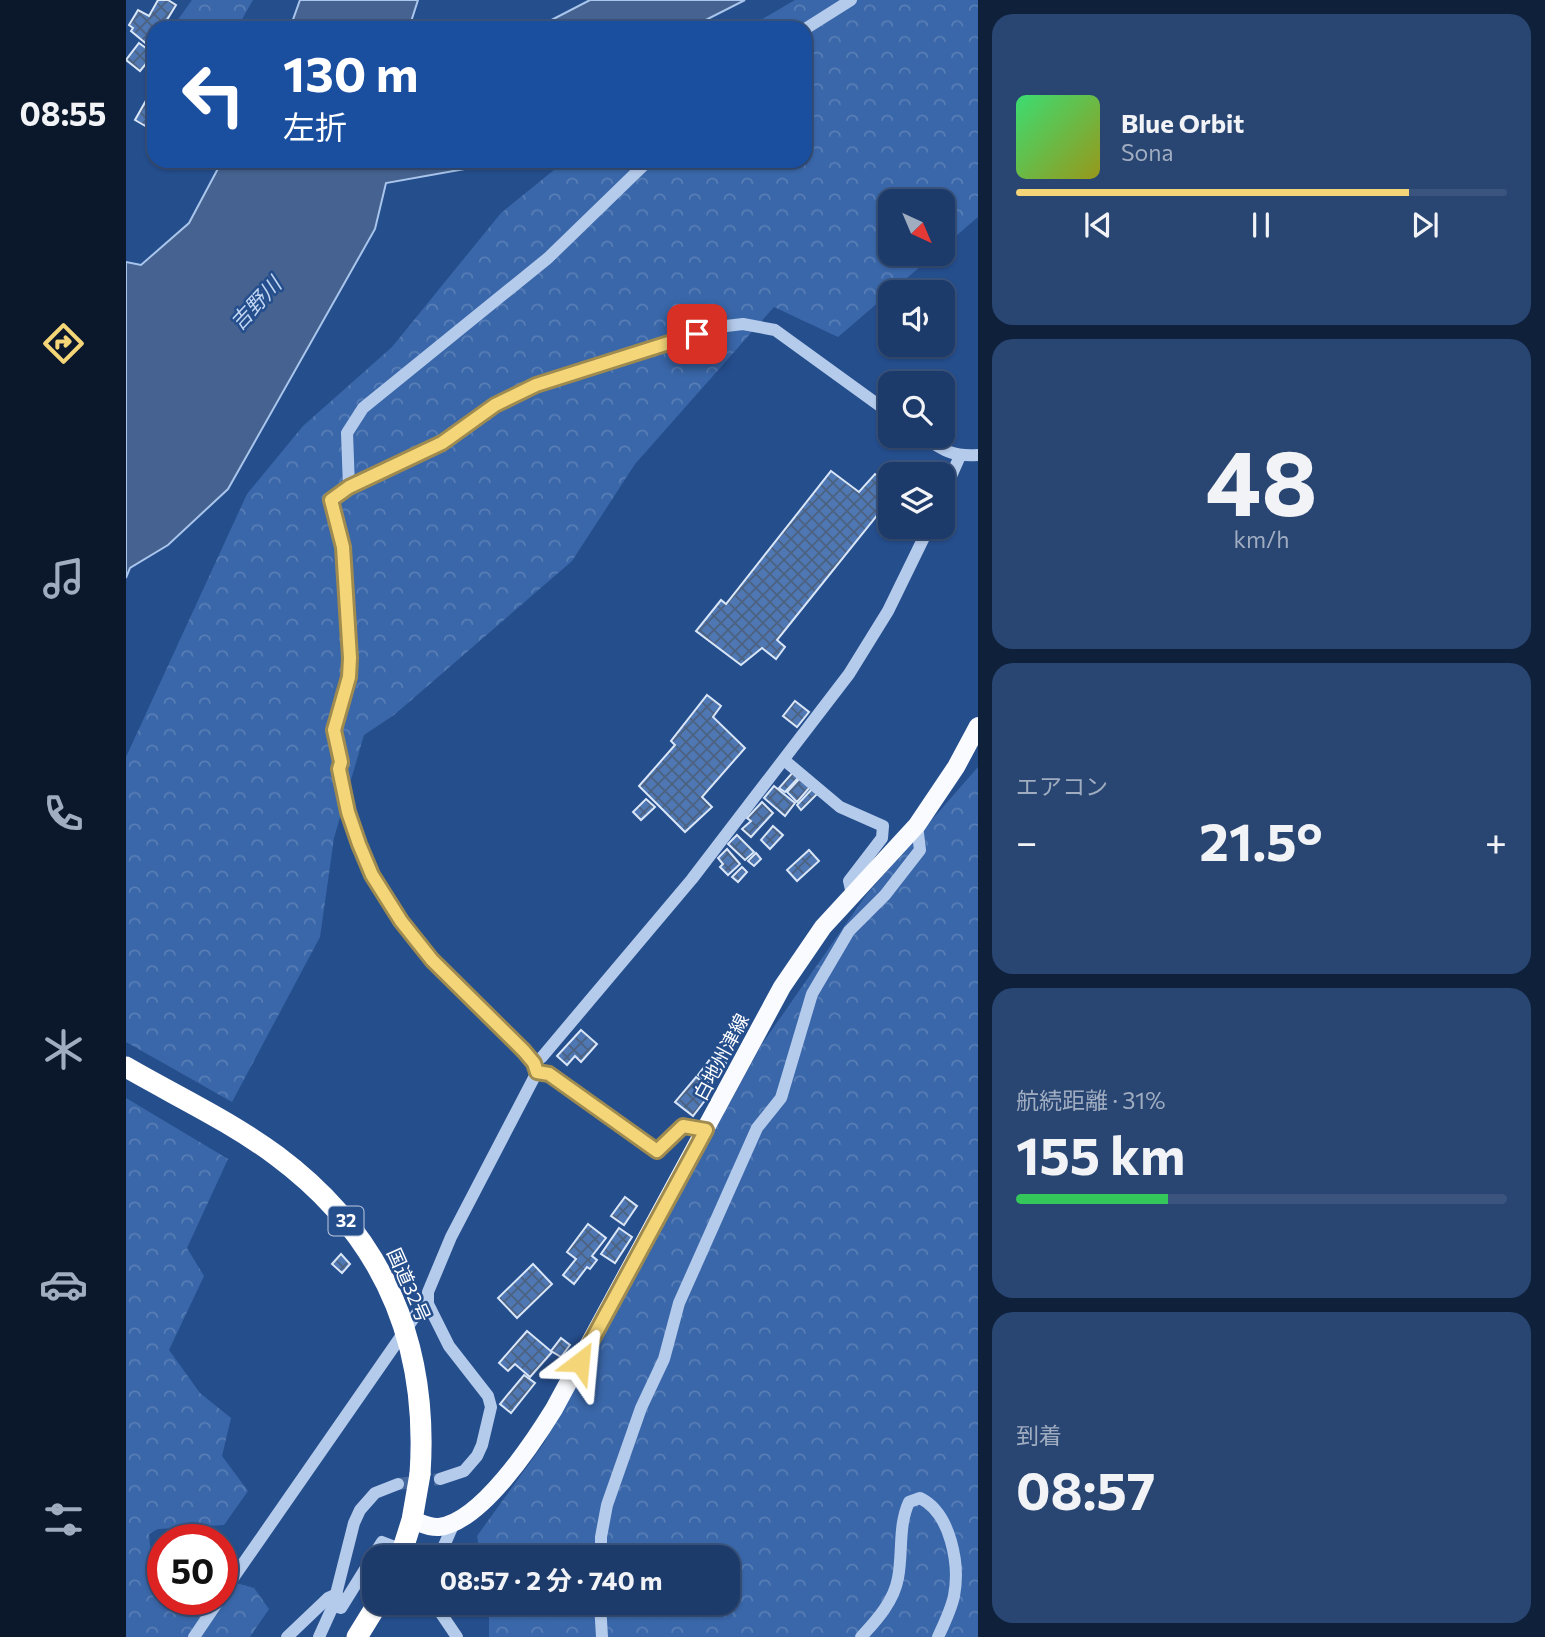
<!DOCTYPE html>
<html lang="ja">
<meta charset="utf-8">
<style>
body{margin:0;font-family:Commissioner,"Noto Sans JP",sans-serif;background:#294572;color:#f1f3f6;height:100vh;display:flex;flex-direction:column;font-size:26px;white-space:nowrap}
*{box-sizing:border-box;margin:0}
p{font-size:23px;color:#a0adc1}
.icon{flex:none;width:38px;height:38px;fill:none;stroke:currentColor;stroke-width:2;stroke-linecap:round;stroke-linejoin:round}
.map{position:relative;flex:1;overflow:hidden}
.side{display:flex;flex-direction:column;gap:14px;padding:14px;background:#0f203a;width:567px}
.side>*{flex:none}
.top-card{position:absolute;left:21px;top:21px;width:665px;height:147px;border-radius:21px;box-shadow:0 2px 5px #0004,0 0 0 2px #3a547e;background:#1a4fa0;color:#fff;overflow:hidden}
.needle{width:46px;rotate:136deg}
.tools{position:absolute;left:752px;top:189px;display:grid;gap:14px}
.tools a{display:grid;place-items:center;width:77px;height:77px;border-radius:14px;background:#1c3a6a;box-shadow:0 2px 5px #0004,0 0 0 2px #3a547e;font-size:35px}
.speed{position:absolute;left:21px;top:1524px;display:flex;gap:14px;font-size:35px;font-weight:700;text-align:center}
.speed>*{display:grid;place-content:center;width:91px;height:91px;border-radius:50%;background:#1c3a6a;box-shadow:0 2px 5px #0004,0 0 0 2px #3a547e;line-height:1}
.speed .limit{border:10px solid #d22;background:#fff;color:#111}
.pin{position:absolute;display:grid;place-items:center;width:60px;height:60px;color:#fff;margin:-30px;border-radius:14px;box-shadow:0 4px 10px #0006}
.me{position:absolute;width:77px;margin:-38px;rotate:29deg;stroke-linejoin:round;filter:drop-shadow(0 0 5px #0008)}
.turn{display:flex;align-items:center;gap:24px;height:147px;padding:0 21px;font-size:32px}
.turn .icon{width:91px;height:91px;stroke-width:2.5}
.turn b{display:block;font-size:49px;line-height:60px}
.big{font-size:52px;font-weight:700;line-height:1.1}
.side .widget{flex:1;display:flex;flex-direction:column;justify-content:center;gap:10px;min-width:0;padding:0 24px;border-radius:21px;background:#294572}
.side .dial{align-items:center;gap:0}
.dial b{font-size:91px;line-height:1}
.song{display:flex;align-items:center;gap:21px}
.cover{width:84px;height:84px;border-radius:10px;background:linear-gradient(135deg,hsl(140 70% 55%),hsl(60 70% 35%))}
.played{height:7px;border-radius:4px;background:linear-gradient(90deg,#f4d679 80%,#3a547e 80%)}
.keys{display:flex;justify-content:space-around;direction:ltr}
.heat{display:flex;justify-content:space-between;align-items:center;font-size:38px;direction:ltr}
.charge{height:10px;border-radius:5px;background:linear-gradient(90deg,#34c759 31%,#3a547e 0)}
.trip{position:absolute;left:236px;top:1545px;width:378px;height:70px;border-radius:21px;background:#1c3a6a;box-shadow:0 2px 5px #0004,0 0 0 2px #3a547e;font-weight:700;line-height:70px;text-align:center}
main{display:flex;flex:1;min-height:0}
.menu{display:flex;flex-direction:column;width:126px;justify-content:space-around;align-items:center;background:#0b172a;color:#a0adc1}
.menu .icon{width:49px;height:49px}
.menu .selected{color:#f4d679}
.menu b{font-size:32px;color:#f1f3f6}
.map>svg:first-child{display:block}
.forest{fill:url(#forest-crowns)}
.water{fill:#456290;stroke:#a9c5eb;stroke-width:2}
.building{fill:url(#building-cross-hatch);stroke:#d9e6f8;stroke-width:2}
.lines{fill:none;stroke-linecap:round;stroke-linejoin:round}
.minor-tunnel{stroke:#46699e;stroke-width:12;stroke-dasharray:12 6;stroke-linecap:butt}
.minor{stroke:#b5cbeb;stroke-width:12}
.major{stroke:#f9fbfe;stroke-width:18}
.highway{stroke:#fff;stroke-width:21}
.highway-bridge{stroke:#fff;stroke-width:21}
.route-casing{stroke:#9f8b4f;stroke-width:18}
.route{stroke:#f4d679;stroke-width:12}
.labels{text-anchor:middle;stroke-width:5;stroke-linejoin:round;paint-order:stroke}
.shield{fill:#254e8d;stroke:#becadd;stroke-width:2}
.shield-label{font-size:18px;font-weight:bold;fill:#fff}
.street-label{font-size:19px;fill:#fff;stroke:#254e8d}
.water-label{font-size:21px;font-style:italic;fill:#c0d5f2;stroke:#254e8d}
</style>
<main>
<nav class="menu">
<b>08:55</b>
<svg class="icon selected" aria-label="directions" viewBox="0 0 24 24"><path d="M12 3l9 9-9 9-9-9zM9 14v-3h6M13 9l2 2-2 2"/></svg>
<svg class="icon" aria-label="music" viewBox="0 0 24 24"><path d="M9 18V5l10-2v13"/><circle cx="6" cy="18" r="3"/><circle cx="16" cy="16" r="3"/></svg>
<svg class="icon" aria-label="phone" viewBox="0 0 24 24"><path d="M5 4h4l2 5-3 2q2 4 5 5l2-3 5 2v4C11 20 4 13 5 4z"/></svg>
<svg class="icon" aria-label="climate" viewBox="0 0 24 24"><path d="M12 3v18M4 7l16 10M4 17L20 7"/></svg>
<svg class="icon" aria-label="car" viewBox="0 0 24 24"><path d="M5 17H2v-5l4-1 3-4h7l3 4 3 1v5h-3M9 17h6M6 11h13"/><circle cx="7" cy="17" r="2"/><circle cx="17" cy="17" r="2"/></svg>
<svg class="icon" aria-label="filters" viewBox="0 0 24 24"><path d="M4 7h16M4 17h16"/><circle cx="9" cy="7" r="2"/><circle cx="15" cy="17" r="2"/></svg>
</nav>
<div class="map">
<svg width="852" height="1637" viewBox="0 0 852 1637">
<defs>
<pattern id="forest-crowns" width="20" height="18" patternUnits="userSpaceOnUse" patternTransform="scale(1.75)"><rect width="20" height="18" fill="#3a67a9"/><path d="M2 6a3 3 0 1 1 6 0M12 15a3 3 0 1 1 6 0" fill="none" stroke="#587eb6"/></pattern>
<pattern id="building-cross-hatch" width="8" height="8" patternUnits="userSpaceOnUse" patternTransform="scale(1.75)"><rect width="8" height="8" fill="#4e77b3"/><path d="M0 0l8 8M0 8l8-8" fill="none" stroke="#4d6280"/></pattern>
</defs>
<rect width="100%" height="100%" fill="#254e8d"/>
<!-- forest -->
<g class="forest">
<polygon points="66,0 127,0 111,28 46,28"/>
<polygon points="669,0 852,0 852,217 817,247 817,201 765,201 765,254 809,254 712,337 648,307 509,464 446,561 268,715 238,735 208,838 194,937 106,1102 0,1042 0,757 121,494 177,426 266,347 375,213 439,161 679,161 679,28 621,28"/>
<polygon points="852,767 852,1637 363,1637 363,1603 602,1603 602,1558 355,1557 351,1536 418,1443 636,1044 740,895"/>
<polygon points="0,1098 102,1159 61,1248 78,1276 43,1350 74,1393 105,1418 96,1456 122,1491 98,1525 32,1529 23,1534 27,1576 37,1575 37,1600 96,1600 96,1579 128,1588 143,1609 124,1637 0,1637"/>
</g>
<!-- water -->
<g class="water">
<polygon points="174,0 292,0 283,28 164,28"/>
<polygon points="464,0 619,0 564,28 410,28"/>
<polygon points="96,161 366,161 361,165 260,183 249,229 102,489 42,545 4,568 0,578 0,262 15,265 63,223"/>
</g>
<!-- building -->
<g class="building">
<polygon points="32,0 42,0 50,5 36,28 28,28 28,39 23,46 5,31 7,28 3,25 12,10 23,16"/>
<polygon points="13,43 28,54 14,71 0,60"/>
<polygon points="22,97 28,101 28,115 21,127 9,120"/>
<polygon points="705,471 733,492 749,474 765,486 765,498 651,640 659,647 650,659 636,648 615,665 570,631 595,600 600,604"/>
<polygon points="581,695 595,706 587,717 619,748 576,797 586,807 559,832 513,786 549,745 545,741"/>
<polygon points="669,701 683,712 671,727 657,716"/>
<polygon points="668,771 675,775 659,792 653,788"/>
<polygon points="674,778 684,787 671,802 661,792"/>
<polygon points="648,786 669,803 659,816 638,798"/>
<polygon points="686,789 691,794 675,810 671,805"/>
<polygon points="520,799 529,807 515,820 507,812"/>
<polygon points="636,802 647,813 625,837 616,829 625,821 621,818"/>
<polygon points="647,826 657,835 644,849 635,840"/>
<polygon points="611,835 628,852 619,860 602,844"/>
<polygon points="601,849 614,864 602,875 594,867 597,864 592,858"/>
<polygon points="683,850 693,861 671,881 661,870"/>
<polygon points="630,853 635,859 628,866 622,861"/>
<polygon points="616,867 621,872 612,882 606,877"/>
<polygon points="455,1030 471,1044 455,1062 449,1056 441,1065 431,1056"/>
<polygon points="588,1054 600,1063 585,1084 572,1075"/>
<polygon points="570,1077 587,1090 567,1116 549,1102"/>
<polygon points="499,1197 511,1206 498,1225 485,1216"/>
<polygon points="462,1224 480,1238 466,1256 471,1260 464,1269 461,1267 448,1284 437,1275 450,1259 441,1252"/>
<polygon points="493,1228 506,1237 489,1263 475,1254"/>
<polygon points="215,1254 224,1264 216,1273 206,1264"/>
<polygon points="407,1264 426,1284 391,1318 372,1298"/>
<polygon points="401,1331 426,1352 404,1377 389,1364 382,1371 373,1363"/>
<polygon points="435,1338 444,1345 435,1357 425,1351"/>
<polygon points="398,1375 409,1383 385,1413 374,1404"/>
<polygon points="342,1547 345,1554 334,1557 332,1550"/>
</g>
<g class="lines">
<!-- minor-tunnel -->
<polyline class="minor-tunnel" points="272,1484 314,1479"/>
<!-- minor -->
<g class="minor">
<polyline points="679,29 725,0"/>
<path d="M796,436C817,450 826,457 852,455"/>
<polyline points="223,487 221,433 237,408 422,258 522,161"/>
<polyline points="817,494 834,456"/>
<polyline points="658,760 714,807 757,826 756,838 723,881 726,894"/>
<polyline points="408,1063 416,1057 566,879 723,674 762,611 803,527"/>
<polyline points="411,1072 398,1051 306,960 275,921 245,875 233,844 222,812 213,769 215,762 208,730 223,677 224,658 217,547 205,500 223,487 316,443 369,405 410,385 592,327 617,324 649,330 765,414"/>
<polyline points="411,1072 423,1074 531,1151 557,1126 580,1130"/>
<polyline points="314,1479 338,1471 351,1456 356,1445 365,1407 362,1396 323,1346 302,1304 302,1292 325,1237 411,1072"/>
<polyline points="309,1558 317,1548 328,1523"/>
<polyline points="475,1558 475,1537 481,1505 515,1408 538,1359 553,1303 631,1128 655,1098 686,994 723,931 759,895 794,850 791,825"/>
<polyline points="96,1594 294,1309 302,1304"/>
<polyline points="308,1603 331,1637"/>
<polyline points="474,1603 476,1637"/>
<polyline points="207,1606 215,1608 256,1542 277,1550"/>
<polyline points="68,1637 93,1600"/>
<polyline points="161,1637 202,1598 211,1594"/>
<polyline points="193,1637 207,1606 228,1523 234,1510 249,1493 272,1484"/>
<path d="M735,1637C751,1620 768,1601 772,1578C777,1552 772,1526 783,1502L794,1498C825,1513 834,1565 828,1596C825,1610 818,1624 812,1637"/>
</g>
<!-- major -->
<path class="major" d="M286,1520C295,1523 304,1528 313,1527C355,1522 407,1443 428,1409L656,987L697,927L791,825L830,767L852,726"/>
<!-- highway -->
<g class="highway">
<polyline points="274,1558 286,1520 294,1474"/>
<polyline points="231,1637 252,1603"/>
</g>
<!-- highway-bridge -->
<path class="highway-bridge" d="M0,1067C50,1096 104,1121 151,1156C257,1235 303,1343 294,1474"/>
</g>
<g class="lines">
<!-- route casing -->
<g class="route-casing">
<polyline id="route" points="454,1362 580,1130 557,1126 531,1151 423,1074 411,1072 408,1063 398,1051 306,960 275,921 246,875 233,844 222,812 213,769 215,762 208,730 223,677 224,658 217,547 205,500 223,487 316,443 369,405 410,385 571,334"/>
</g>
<!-- route -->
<use href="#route" class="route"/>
</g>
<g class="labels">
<!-- shield labels -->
<rect class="shield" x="202.5" y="1206.5" width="35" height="29" rx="5"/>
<g class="shield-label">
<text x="220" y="1227">32</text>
</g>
<!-- street labels -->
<g class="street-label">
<text transform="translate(595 1057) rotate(-62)" y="7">白地州津線</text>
<text transform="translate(283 1285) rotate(66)" y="7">国道32号</text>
</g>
<!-- water labels -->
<g class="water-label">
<text transform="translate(130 304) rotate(-47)" y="7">吉野川</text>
</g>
</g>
</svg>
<div class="tools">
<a><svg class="needle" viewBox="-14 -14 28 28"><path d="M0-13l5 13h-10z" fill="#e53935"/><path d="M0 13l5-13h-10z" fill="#a0adc1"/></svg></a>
<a><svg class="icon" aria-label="sound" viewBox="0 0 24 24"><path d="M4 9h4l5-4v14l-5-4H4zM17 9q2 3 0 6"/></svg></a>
<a><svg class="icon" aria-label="search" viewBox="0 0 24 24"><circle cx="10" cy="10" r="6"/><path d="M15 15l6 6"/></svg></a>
<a><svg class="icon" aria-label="layers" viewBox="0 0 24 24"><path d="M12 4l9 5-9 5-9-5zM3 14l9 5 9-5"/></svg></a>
</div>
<div class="speed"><div class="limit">50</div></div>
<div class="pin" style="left:571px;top:334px;background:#d93025"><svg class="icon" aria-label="arrive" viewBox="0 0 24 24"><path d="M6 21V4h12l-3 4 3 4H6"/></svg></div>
<svg class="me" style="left:454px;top:1362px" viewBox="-20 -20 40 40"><path d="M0-17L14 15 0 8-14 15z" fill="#f4d679" stroke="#fff" stroke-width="4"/></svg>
<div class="trip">08:57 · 2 分 · 740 m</div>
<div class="top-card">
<div class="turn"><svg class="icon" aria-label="left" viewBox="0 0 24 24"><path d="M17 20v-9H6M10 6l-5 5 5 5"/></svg><div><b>130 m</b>左折</div></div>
</div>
</div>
<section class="side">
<div class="widget">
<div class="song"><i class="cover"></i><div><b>Blue Orbit</b><p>Sona</p></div></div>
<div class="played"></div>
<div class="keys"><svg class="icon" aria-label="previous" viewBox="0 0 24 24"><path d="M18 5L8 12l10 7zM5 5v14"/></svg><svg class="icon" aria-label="pause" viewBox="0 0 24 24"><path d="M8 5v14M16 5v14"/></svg><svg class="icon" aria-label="next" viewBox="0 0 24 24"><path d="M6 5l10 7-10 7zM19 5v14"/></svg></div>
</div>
<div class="widget dial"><b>48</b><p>km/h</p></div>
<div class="widget"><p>エアコン</p>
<div class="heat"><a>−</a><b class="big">21.5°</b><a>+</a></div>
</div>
<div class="widget"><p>航続距離 · 31%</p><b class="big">155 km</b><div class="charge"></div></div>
<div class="widget"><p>到着</p><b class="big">08:57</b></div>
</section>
</main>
